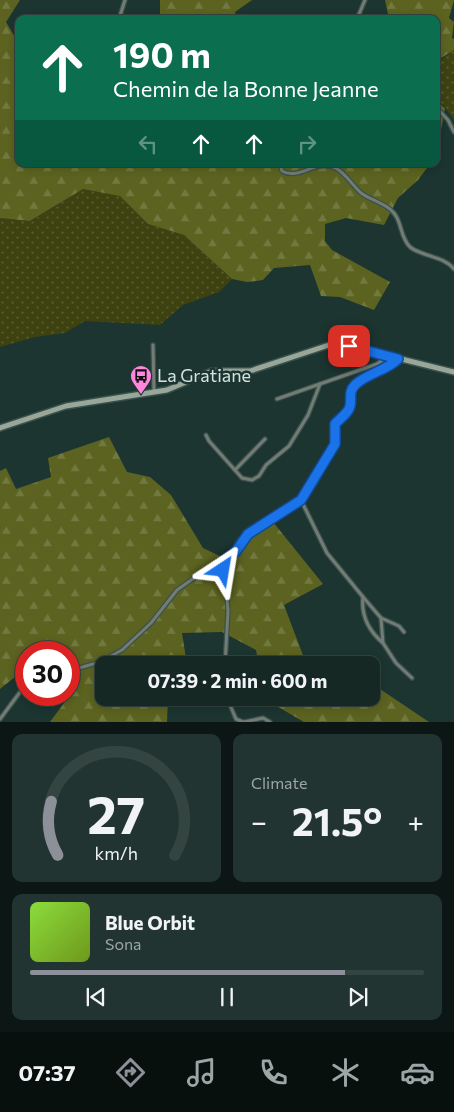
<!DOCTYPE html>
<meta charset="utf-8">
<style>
body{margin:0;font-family:Commissioner,sans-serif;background:#223431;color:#f1f3f6;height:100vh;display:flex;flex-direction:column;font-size:19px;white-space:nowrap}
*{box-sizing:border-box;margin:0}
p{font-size:16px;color:#9da6a6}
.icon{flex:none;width:28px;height:28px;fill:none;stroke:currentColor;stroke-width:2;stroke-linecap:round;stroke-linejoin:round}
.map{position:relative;height:722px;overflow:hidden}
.side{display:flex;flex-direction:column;gap:12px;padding:12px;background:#0c1614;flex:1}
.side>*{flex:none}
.hud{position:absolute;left:15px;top:15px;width:425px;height:152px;border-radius:10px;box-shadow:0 2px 8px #0003,0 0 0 1px #344441;background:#0b6e4f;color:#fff;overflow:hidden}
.speed{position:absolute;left:15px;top:641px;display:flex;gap:10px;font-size:25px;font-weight:700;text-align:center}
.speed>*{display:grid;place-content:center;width:65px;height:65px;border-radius:50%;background:#152824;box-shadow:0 2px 8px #0003,0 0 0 1px #344441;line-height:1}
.speed .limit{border:8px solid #d22;background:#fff;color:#111}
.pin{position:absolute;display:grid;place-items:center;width:42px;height:42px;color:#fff;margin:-21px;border-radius:10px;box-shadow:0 2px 8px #0006}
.me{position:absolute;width:55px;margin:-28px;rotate:33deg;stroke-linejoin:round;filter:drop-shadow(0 0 4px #0008)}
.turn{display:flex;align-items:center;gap:18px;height:105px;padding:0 15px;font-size:22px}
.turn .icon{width:65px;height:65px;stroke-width:2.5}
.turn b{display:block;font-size:35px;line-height:42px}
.lanes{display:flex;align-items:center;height:48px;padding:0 15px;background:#0003;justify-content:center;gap:25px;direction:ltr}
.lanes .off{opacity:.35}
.big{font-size:38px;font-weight:700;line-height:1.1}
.side .card{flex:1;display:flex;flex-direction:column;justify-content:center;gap:8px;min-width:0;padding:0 18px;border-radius:10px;background:#223431}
.side .dial{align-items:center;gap:0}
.dial svg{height:130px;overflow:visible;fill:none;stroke:#344441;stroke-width:7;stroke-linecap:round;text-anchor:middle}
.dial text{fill:#f1f3f6;stroke:none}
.song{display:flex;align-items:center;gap:15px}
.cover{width:60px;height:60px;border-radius:8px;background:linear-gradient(135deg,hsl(90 70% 55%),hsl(80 70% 35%))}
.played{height:5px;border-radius:2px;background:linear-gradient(90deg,#8c9099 80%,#344441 80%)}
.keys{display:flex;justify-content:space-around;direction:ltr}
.heat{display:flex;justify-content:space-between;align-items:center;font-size:28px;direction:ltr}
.side .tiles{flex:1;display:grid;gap:12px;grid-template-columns:1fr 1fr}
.card:last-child{grid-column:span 2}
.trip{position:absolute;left:95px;top:656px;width:285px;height:50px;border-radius:10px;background:#152824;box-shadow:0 2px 8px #0003,0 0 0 1px #344441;font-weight:700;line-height:50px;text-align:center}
.tab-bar{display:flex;height:80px;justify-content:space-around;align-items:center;background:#08100e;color:#9da6a6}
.tab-bar .icon{width:35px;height:35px}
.tab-bar .selected{color:#8c9099}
.tab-bar b{font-size:22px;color:#f1f3f6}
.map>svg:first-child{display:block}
.grass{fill:url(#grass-dots)}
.forest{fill:url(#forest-firs)}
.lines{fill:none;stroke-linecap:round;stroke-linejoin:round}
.street-casing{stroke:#39514c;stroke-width:5.5}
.secondary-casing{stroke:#39514c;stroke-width:8}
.street{stroke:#737b74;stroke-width:3}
.secondary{stroke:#99a69a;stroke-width:5}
.route-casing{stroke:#114b97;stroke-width:12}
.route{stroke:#1a73e8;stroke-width:9}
.labels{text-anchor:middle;stroke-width:5;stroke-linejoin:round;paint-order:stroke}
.poi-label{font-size:18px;fill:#d4e3df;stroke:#1c3530;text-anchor:start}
</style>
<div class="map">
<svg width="454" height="722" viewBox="0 0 454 722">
<defs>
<pattern id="grass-dots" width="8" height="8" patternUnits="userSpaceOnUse" patternTransform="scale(1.25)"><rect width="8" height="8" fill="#3d4210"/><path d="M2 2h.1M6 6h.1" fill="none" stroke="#585d32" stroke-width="1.8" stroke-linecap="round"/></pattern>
<pattern id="forest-firs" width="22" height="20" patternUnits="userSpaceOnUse" patternTransform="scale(1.25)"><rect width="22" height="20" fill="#5c6320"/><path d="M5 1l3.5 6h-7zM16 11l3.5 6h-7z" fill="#727940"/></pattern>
</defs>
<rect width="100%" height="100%" fill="#1c3530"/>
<!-- grass -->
<g class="grass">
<polygon points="454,50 454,120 436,96 436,63"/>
<polygon points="83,189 121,196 148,224 184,235 232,279 219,292 183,305 160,325 85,321 65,333 35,337 0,347 0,218 31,221"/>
</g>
<!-- forest -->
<g class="forest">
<polygon points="0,0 20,0 6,22 19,44 19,164 430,164 418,180 398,198 384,225 346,218 325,224 325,241 332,250 390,282 374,310 340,297 321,296 310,265 274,268 263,280 247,282 232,279 184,235 148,224 120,196 83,189 30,221 0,218"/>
<polygon points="160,0 252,0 235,12 236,19 160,19"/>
<polygon points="385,0 454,0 449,18 454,22 452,38 454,39 454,50 441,58 436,51 436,19 389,19"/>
<polygon points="436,99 445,109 436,156"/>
<polygon points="109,437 127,472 150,477 171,495 203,548 224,558 273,522 323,584 284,605 304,658 344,665 259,665 256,650 222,632 182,633 187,665 104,665 104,698 168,698 167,722 50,722 75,688 69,680 69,652 26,652 26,668 0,689 0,471 6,468 16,489 51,477 48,458"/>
<polygon points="371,683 429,722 304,722 268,701 268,698 371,698"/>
</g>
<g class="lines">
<!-- street casing -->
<g class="street-casing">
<g id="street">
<polyline points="119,19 125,0"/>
<polyline points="357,19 365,0"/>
<polyline points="436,107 448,120 454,132"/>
<path d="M280,164L282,171C298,180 313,162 330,166C342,168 352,185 361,193C372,201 389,204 396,216C402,226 401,238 410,247C423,257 444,256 454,269"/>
<polyline points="153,345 154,392"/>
<polyline points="277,399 377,364 388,356"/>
<polyline points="206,435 209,441 242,478 252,480 259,476 266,465 289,446 308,415 320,384"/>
<polyline points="235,470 265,439"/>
<polyline points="363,597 381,618 399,626 404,632"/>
<path d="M381,618L383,643C369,631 361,615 363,597L327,553L301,500L335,444V424L350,406V391C363,375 384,373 398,359"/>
<polyline points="383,643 396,663 412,678"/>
<polyline points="225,665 228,611 224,561 235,551 247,534 301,500"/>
<polyline points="69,671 100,662 122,650 151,623 177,590 208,568 223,566"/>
<polyline points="227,698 236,719 243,722"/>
<polyline points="0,719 26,684"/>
<polyline points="244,722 263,718 270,722"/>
</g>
</g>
<!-- secondary casing -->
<g class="secondary-casing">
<polyline id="secondary" points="0,428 66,406 167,390 212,371 250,371 329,345 349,346 454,372"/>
</g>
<!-- street -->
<use href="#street" class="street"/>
<!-- secondary -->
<use href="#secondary" class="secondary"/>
</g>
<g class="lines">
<!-- route casing -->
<g class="route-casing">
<path id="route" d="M223,570L224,561L236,551L248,534L301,500L335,444V424C339,419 349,413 350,406C352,398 348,392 355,385C367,373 386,371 398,359L349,346"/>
</g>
<!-- route -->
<use href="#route" class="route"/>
</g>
<!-- icons -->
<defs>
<g id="bus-pin" transform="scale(1.125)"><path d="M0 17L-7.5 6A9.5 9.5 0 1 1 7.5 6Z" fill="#ff85df" stroke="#1c3530"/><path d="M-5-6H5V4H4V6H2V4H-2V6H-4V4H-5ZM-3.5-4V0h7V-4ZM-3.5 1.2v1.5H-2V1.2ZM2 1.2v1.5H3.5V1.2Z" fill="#111"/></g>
</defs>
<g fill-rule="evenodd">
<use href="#bus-pin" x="141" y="376"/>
</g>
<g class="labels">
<!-- poi labels -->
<g class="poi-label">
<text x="157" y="382">La Gratiane</text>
</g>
</g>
</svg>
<div class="speed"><div class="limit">30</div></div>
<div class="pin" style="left:349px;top:346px;background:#d93025"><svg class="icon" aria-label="arrive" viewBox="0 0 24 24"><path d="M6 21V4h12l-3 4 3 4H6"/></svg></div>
<svg class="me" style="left:223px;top:570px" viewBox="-20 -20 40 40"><path d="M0-17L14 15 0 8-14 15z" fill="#1a73e8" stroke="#fff" stroke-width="4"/></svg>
<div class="trip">07:39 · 2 min · 600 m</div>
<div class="hud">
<div class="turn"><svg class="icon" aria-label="ahead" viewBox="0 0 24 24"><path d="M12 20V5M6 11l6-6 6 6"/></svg><div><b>190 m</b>Chemin de la Bonne Jeanne</div></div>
<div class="lanes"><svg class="icon off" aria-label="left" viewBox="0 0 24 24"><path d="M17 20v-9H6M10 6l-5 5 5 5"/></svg><svg class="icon" aria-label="ahead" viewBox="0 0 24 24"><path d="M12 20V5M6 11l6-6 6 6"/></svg><svg class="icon" aria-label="ahead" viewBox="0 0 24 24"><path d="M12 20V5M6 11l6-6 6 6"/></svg><svg class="icon off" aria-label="right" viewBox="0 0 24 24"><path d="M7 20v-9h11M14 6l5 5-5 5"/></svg></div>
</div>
</div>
<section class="side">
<div class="tiles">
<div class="card dial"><svg viewBox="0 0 100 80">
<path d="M14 69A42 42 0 1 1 86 69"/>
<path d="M14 69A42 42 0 0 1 10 36" stroke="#8c9099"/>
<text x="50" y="56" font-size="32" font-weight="700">27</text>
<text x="50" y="72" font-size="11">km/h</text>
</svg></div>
<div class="card"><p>Climate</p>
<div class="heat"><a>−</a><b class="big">21.5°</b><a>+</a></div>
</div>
<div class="card">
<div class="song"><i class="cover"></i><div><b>Blue Orbit</b><p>Sona</p></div></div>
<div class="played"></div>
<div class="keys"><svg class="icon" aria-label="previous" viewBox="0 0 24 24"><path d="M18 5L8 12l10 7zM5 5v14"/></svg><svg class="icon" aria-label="pause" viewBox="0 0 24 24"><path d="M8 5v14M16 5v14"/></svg><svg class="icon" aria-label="next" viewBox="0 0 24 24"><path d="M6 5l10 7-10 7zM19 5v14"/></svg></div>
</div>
</div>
</section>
<nav class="tab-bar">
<b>07:37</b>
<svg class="icon selected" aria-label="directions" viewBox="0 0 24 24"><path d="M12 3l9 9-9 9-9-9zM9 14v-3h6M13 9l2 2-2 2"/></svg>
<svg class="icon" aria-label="music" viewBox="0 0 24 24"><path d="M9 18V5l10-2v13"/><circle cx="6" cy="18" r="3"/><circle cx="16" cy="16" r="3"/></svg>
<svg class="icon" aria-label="phone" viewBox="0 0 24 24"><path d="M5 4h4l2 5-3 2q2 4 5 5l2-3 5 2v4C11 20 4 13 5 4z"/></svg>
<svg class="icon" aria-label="climate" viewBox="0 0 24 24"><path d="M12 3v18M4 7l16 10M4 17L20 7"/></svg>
<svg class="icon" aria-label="car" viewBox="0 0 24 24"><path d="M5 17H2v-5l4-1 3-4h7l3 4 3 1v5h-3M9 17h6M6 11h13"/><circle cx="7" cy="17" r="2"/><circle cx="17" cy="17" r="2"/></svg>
</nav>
